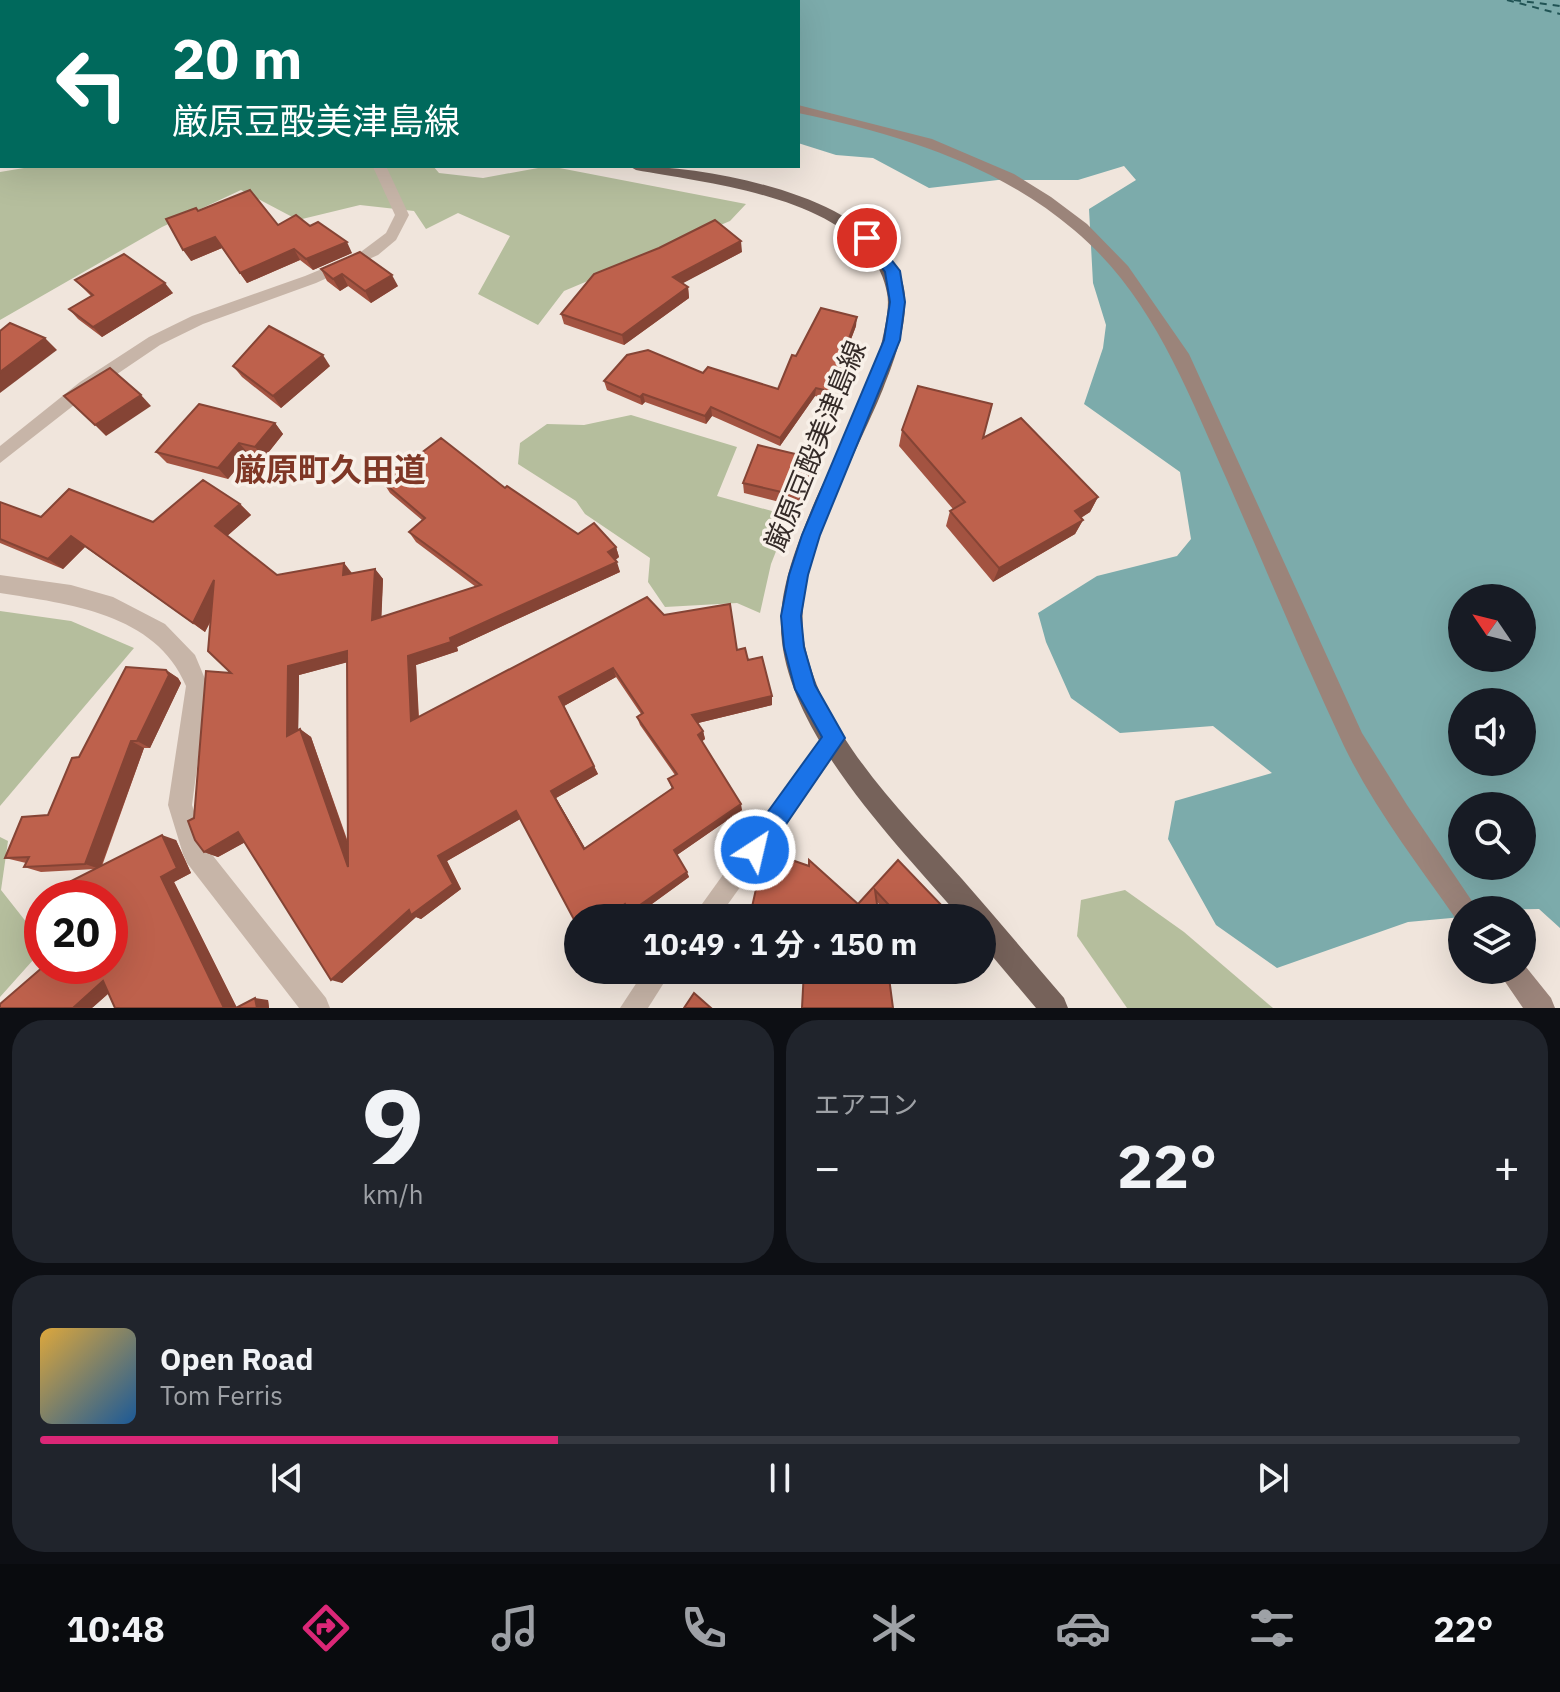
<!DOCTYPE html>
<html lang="ja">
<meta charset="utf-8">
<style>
body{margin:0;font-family:"IBM Plex Sans","Noto Sans JP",sans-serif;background:#20242c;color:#f1f3f6;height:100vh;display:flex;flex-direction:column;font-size:30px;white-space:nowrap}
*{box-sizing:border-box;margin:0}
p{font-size:26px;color:#9ea1a6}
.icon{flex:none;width:44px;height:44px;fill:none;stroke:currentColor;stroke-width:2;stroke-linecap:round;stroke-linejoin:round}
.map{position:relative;height:1008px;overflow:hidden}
.details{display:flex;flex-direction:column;gap:12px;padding:12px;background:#0d0f14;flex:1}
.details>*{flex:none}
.hud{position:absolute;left:0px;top:0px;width:800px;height:168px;box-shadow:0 8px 32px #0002;background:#00695c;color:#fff;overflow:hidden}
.needle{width:52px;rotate:305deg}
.fabs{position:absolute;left:1448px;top:584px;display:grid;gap:16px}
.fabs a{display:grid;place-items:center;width:88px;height:88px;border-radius:50%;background:#171b24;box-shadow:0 8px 32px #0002;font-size:40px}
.speed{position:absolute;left:24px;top:880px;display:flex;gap:16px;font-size:40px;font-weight:700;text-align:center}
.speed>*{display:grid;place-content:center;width:104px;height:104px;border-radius:50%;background:#171b24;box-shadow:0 8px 32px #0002;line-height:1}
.speed .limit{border:12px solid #d22;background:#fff;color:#111}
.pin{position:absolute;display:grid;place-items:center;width:68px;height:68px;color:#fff;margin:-34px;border:4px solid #fff;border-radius:50%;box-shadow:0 2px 8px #0007}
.me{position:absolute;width:88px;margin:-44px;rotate:35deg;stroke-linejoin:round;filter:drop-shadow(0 0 6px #0008)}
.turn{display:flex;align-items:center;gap:28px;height:168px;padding:0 40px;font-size:36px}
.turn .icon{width:104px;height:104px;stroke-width:2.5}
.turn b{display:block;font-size:56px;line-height:68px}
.big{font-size:60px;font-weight:700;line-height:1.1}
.details .widget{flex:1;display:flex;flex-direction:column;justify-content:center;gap:12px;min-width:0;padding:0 28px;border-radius:32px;background:#20242c}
.details .dial{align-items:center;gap:0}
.dial b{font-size:104px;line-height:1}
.song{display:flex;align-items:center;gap:24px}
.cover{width:96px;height:96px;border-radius:12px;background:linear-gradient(135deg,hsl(40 70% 55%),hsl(210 70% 35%))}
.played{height:8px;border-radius:4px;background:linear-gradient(90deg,#db2777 35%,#363941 35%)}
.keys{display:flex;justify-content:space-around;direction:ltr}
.heat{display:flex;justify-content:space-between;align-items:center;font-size:44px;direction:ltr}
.details .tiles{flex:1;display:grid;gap:12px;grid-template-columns:1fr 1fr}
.widget:last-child{grid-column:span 2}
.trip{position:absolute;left:564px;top:904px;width:432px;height:80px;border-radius:40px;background:#171b24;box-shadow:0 8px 32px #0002;font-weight:700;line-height:80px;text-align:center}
.dock{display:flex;height:128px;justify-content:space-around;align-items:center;background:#090b0e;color:#9ea1a6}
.dock .icon{width:56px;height:56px}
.dock .current{color:#db2777}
.dock b{font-size:36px;color:#f1f3f6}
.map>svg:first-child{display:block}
.green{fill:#b5be9d}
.water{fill:#7cabab;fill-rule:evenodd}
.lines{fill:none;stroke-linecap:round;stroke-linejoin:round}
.ferry{stroke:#205354;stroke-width:2;stroke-dasharray:7 6;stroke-linecap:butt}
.lane{fill:#c7b5a8;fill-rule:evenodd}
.street{fill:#c7b5a8;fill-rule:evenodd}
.secondary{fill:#9b847a;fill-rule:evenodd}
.primary{fill:#76625a;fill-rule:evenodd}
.wall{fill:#a35341;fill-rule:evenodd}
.shaded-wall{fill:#854435}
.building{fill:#be614c;stroke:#854435;stroke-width:2;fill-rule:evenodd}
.route{fill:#1a73e8;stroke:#114b97;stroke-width:2}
.labels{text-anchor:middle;stroke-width:7;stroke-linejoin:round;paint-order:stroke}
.street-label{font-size:28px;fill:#352b28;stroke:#f8f0e8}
.quarter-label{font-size:32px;font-weight:bold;fill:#7f3726;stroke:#f8f0e8}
</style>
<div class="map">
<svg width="1560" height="1008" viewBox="0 0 1560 1008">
<rect width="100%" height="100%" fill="#f0e5dc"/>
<!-- green -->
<g class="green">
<polygon points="36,166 433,166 439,173 483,178 549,166 746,204 730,221 564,291 538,325 478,294 510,236 458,213 426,229 414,211 360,205 298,220 241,190 162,227 0,320 0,172"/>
<polygon points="631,415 737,447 717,496 790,516 771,564 760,613 737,603 665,607 648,582 650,558 585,514 576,501 518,464 520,443 547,424 584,425"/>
<polygon points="0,611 71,621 134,648 0,806"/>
<polygon points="0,837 8,841 1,890 42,942 42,950 0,997"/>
<polygon points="1125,890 1184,932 1273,1008 1127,1008 1077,936 1081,900"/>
</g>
<!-- water -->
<path class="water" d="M254,0H1560V928L1539,909L1462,910V917L1408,922L1277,968L1216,925L1168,839L1175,801L1272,773L1213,726L1120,733L1071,698L1046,642L1038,613L1097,576L1177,556L1191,539L1180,472L1084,404L1103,348L1106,325L1093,283L1089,209L1136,180L1124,166L1078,180H998L929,188L873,158L836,155L798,143V2ZM1462,598H1522V658H1462ZM1462,702H1522V762H1462ZM1462,806H1522V866H1462Z"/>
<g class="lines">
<!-- ferry -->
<g class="ferry">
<polyline points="1507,0 1560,14"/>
<polyline points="1514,0 1560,6"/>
</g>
<!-- lane -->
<g class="lane">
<polygon points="386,166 409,215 396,240 378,255 316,283 203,324 160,345 92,391 0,463 0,446 80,382 149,337 192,316 305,276 358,254 386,233 395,215 373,167"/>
<polygon points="834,728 842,731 845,738 842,745 718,918 692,918 826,731"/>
<polygon points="645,970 672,970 648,1008 620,1008"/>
</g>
<!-- street -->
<g class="street">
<polygon points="2,36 2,44 0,45 0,37"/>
<path d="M0,575L71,585L113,597L165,624L195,655L208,686L192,805L206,847L326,998L330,1008H299L187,863L183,854L168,805L186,686C156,613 68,604 0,593Z"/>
</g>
<!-- secondary -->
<g class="secondary">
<polygon points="124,0 146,0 147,2 125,2"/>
<path d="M798,105L932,139L1014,174L1051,197L1087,224L1128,266L1189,354L1362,733L1407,805L1478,910H1462V922L1456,919C1417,863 1374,808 1344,746C1303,659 1266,569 1227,480C1187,390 1152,295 1074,230C995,163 897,134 798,113Z"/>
<polygon points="1522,962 1551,998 1555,1008 1523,1008 1497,970 1522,970"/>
</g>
<!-- primary -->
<g class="primary">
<rect x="0" y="28" width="2" height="8"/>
<path d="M629,166C692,166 777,182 834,211C866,228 901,256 905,295C907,327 894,361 883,389C855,458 789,572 805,646C824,737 902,812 962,879C996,918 1030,958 1064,998L1068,1008H1036L982,944V918H961C898,845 794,741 782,642C776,596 795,550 812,508C833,459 872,391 882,341C885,327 890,306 887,293C870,199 712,184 636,170Z"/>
</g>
</g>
<!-- wall -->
<g class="wall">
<polygon points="198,211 278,225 310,226 352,253 313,270 300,260 247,283 222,248 191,261"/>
<polygon points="742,252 682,283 688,287 689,298 624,345 564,324 561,314"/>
<polygon points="321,269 398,286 371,303 348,286 340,291 327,281"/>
<polygon points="75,280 173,293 102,337 78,319 69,309 91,296"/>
<polygon points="856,326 828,400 815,396 780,446 712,416 706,424 645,402 642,405 607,390 604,381 703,373 778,389 796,356"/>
<polygon points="233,366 330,366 281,408 242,377"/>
<polygon points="275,423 283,434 264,458 249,454 228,479 167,463 156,452"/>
<polygon points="902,430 983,438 1098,497 1090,512 1081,518 1083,520 1075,534 993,582 946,526 950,511 953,509 899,446"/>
<polygon points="812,469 799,507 744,493 743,483"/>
<path d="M383,482L505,488L578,534L616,547L619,557L615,560L620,572L457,647L458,651L416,665L419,717L664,615L737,650L748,660L772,705L698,723L703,731L705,739L702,741L742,810L677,855L689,877L634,917L628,909L520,819L447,861L461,889L421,919L416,917L342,983L245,842L218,857L204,852L194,818L231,673L211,621L205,632L85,547L63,569L0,543V502L41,517L153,522L240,504L251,515L227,536L277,575L344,563L352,573L375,569L383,579L381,617L476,587L416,542L409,532L422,520L390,493ZM347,662L348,842L311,737L300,729L298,730L299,675ZM616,677L641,714L637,717L640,725L675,775L668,779L672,789L585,848L556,798L598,774L564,706Z"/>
<polygon points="166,670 178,678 181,683 150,748 144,748 102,866 176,840 191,873 174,882 237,1008 268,1000 269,1008 115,1008 109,993 92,1008 110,966 95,869 41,872 24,867 26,863 5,858 48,815 79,757"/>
<polygon points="898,860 941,918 892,918 877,902 770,917 753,913 752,907 858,904"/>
</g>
<!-- shaded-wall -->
<g class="shaded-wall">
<polygon points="2,68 2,85 0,86 0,70"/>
<polygon points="215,237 222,248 191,261 183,250"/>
<polygon points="741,241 742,252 674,288 673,277"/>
<polygon points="347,242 352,253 313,270 306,259"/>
<polygon points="294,249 300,260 247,283 240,273"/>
<polygon points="342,274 348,286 340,291 333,279"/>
<polygon points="392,275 398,286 371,303 365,291"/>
<polygon points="165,283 173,293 102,337 93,327"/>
<polygon points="688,287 689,298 624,345 622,335"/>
<polygon points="857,317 856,326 828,400 829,391"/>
<polygon points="45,338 57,350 0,393 0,372"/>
<polygon points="323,355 330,366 281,408 273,396"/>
<polygon points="816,388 815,396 780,446 780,438"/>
<polygon points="643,394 645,402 642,405 640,397"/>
<polygon points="141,395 151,406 106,436 95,425"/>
<polygon points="711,407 712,416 706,424 705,416"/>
<polygon points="275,423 283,434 264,458 255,447"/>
<polygon points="239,443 249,454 228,479 218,468"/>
<polygon points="812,458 812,469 799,507 799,496"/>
<polygon points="1098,497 1090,512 1067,526 1075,511"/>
<polygon points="240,504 251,515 226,537 215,526"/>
<polygon points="1083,520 1075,534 993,582 999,568"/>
<polygon points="71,536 85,547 63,569 48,559"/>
<polygon points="616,547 619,557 612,563 608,552"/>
<polygon points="617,562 620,572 457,647 458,651 416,665 419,730 411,721 408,656"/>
<polygon points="344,563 352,574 343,575"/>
<polygon points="375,569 383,579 381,629 372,620"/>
<polygon points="214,580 225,590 205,632 193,623"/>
<polygon points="347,651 356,660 299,675 298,744 287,736 288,666"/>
<polygon points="613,668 616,677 564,706 598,774 556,798 589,855 584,849 551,791 559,697"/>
<polygon points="166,670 178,678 181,683 150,748 137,741"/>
<polygon points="772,696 772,705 694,724 692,715"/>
<polygon points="300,729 311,737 358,873 348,867"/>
<polygon points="703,731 705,739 700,743 698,735"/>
<polygon points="131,741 144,748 100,869 85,864"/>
<polygon points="741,804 742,810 677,855 674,850"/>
<polygon points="516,811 522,818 447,861 461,889 421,919 416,917 342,983 331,980 409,910 438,856"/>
<polygon points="238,832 251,839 218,857 204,852"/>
<polygon points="162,835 176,840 191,873 174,882 237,1008 224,1008 161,877"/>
<polygon points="687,872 689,877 634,917 630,912"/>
<polygon points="625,904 629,909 616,918 606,918"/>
<polygon points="103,981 119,984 92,1008 73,1008"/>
<polygon points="255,998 268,1000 269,1008 257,1008"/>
</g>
<!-- building -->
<g class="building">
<polygon points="250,190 278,225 296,215 310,226 318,222 347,242 306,259 294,249 240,273 215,237 183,250 166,219 196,208 198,211"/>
<polygon points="715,220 741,241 673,277 688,287 622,335 561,314 594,274 659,248"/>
<polygon points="360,252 392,275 365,291 342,274 333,279 321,269"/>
<polygon points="124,254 165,283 93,327 69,309 93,295 75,280"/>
<polygon points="821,308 857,317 829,391 816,388 780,438 711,407 705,416 643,394 640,397 604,381 627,355 648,350 703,373 708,367 778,389 792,355 796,356"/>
<polygon points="10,323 45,338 0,372 0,331"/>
<polygon points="269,326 323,355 273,396 233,366"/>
<polygon points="110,368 141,395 95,425 64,396"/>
<polygon points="918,386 992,404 983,438 1021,418 1098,497 1075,511 1083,520 999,568 950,511 965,502 902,430"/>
<polygon points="199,404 275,423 255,447 239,443 218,468 156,452"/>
<path d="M441,438L505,488L507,486L578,534L594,523L616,547L608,552L617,562L450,638L451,642L408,656L411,721L647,597L664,615L730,604L737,650L745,648L748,660L762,657L772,696L692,715L703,731L698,735L741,804L674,850L687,872L630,912L625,904L606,918H578V927L516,811L438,856L453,884L411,915L409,910L331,980L238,832L204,852L195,840L188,821L194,818L206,671L231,673L208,651L214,580L193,623L71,536L48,559L0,539V502L41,517L69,489L153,522L203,480L240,504L215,526L277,575L344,563L343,575L375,569L372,620L481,585L409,532L425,518L383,482ZM347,651L348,867L300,729L287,736L288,666ZM613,668L643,713L637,717L677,774L668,779L673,788L584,849L551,791L594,766L559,697Z"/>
<polygon points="758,445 812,458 799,496 743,483"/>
<polygon points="126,667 166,670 169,675 137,741 131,741 85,864 24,867 29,857 5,858 22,817 48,815 72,758 79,757"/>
<polygon points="162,835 177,868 161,877 224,1008 115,1008 103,981 73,1008 0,1008 0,1004 44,966 110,966 110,898 73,898 71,881"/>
<polygon points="783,857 809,866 809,860 858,904 898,860 947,911 941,918 901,918 875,890 879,918 769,918 771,912 752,907 760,871 779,875"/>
<polygon points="804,970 888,970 893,1008 802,1008"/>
<polygon points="694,993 711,1008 684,1008"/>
<polygon points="255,998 257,1008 236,1008"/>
</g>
<!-- route -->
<polygon class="route" points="867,233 872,235 900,271 905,302 900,340 820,535 808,575 801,616 804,647 815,685 845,738 763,858 755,862 746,858 743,850 746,842 822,737 795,689 784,647 781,616 789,575 802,535 884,340 890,302 885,272 860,238"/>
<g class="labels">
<!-- street labels -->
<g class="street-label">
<text transform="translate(815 446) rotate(-68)" y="10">厳原豆酘美津島線</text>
</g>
<!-- quarter labels -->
<g class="quarter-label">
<text x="330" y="481">厳原町久田道</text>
</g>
</g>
</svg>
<div class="fabs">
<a><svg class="needle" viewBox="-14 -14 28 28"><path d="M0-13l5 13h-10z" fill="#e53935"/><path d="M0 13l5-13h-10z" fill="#9ea1a6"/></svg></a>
<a><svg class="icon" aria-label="sound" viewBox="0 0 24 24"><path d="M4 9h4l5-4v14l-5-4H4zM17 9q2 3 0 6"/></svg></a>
<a><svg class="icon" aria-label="search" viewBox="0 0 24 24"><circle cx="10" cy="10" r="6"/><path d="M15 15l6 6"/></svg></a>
<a><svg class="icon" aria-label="layers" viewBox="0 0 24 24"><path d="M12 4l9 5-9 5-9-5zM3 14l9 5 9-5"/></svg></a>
</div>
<div class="speed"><div class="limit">20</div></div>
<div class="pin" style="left:867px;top:238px;background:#d93025"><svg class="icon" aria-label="arrive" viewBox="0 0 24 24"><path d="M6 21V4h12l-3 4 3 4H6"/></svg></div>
<svg class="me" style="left:755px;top:850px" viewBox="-20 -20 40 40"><circle r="17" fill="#1a73e8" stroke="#fff" stroke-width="3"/><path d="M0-11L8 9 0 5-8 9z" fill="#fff"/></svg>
<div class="trip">10:49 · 1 分 · 150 m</div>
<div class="hud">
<div class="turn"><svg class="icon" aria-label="left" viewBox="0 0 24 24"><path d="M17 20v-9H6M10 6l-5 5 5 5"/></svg><div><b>20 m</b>厳原豆酘美津島線</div></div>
</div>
</div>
<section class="details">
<div class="tiles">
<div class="widget dial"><b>9</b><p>km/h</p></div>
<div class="widget"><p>エアコン</p>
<div class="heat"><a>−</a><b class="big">22°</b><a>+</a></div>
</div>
<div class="widget">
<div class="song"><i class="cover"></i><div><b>Open Road</b><p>Tom Ferris</p></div></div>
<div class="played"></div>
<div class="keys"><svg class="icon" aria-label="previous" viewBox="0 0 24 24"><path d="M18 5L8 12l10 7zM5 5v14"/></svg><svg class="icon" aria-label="pause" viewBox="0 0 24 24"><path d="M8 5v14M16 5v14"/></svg><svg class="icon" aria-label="next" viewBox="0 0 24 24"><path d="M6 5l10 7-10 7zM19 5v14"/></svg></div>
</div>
</div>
</section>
<nav class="dock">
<b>10:48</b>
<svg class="icon current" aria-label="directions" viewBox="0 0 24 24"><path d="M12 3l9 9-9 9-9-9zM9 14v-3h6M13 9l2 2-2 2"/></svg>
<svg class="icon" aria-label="music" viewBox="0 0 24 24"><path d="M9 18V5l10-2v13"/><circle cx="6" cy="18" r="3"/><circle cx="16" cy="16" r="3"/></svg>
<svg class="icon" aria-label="phone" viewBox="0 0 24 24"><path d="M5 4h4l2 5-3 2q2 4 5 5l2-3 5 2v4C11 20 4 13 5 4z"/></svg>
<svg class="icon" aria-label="climate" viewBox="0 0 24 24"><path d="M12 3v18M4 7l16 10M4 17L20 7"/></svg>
<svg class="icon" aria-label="car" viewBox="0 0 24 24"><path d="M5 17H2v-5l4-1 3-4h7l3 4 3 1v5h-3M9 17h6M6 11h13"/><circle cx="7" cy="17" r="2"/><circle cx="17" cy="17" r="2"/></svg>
<svg class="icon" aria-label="filters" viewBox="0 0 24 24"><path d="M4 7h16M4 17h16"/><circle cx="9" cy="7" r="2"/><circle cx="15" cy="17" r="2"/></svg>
<b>22°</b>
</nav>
